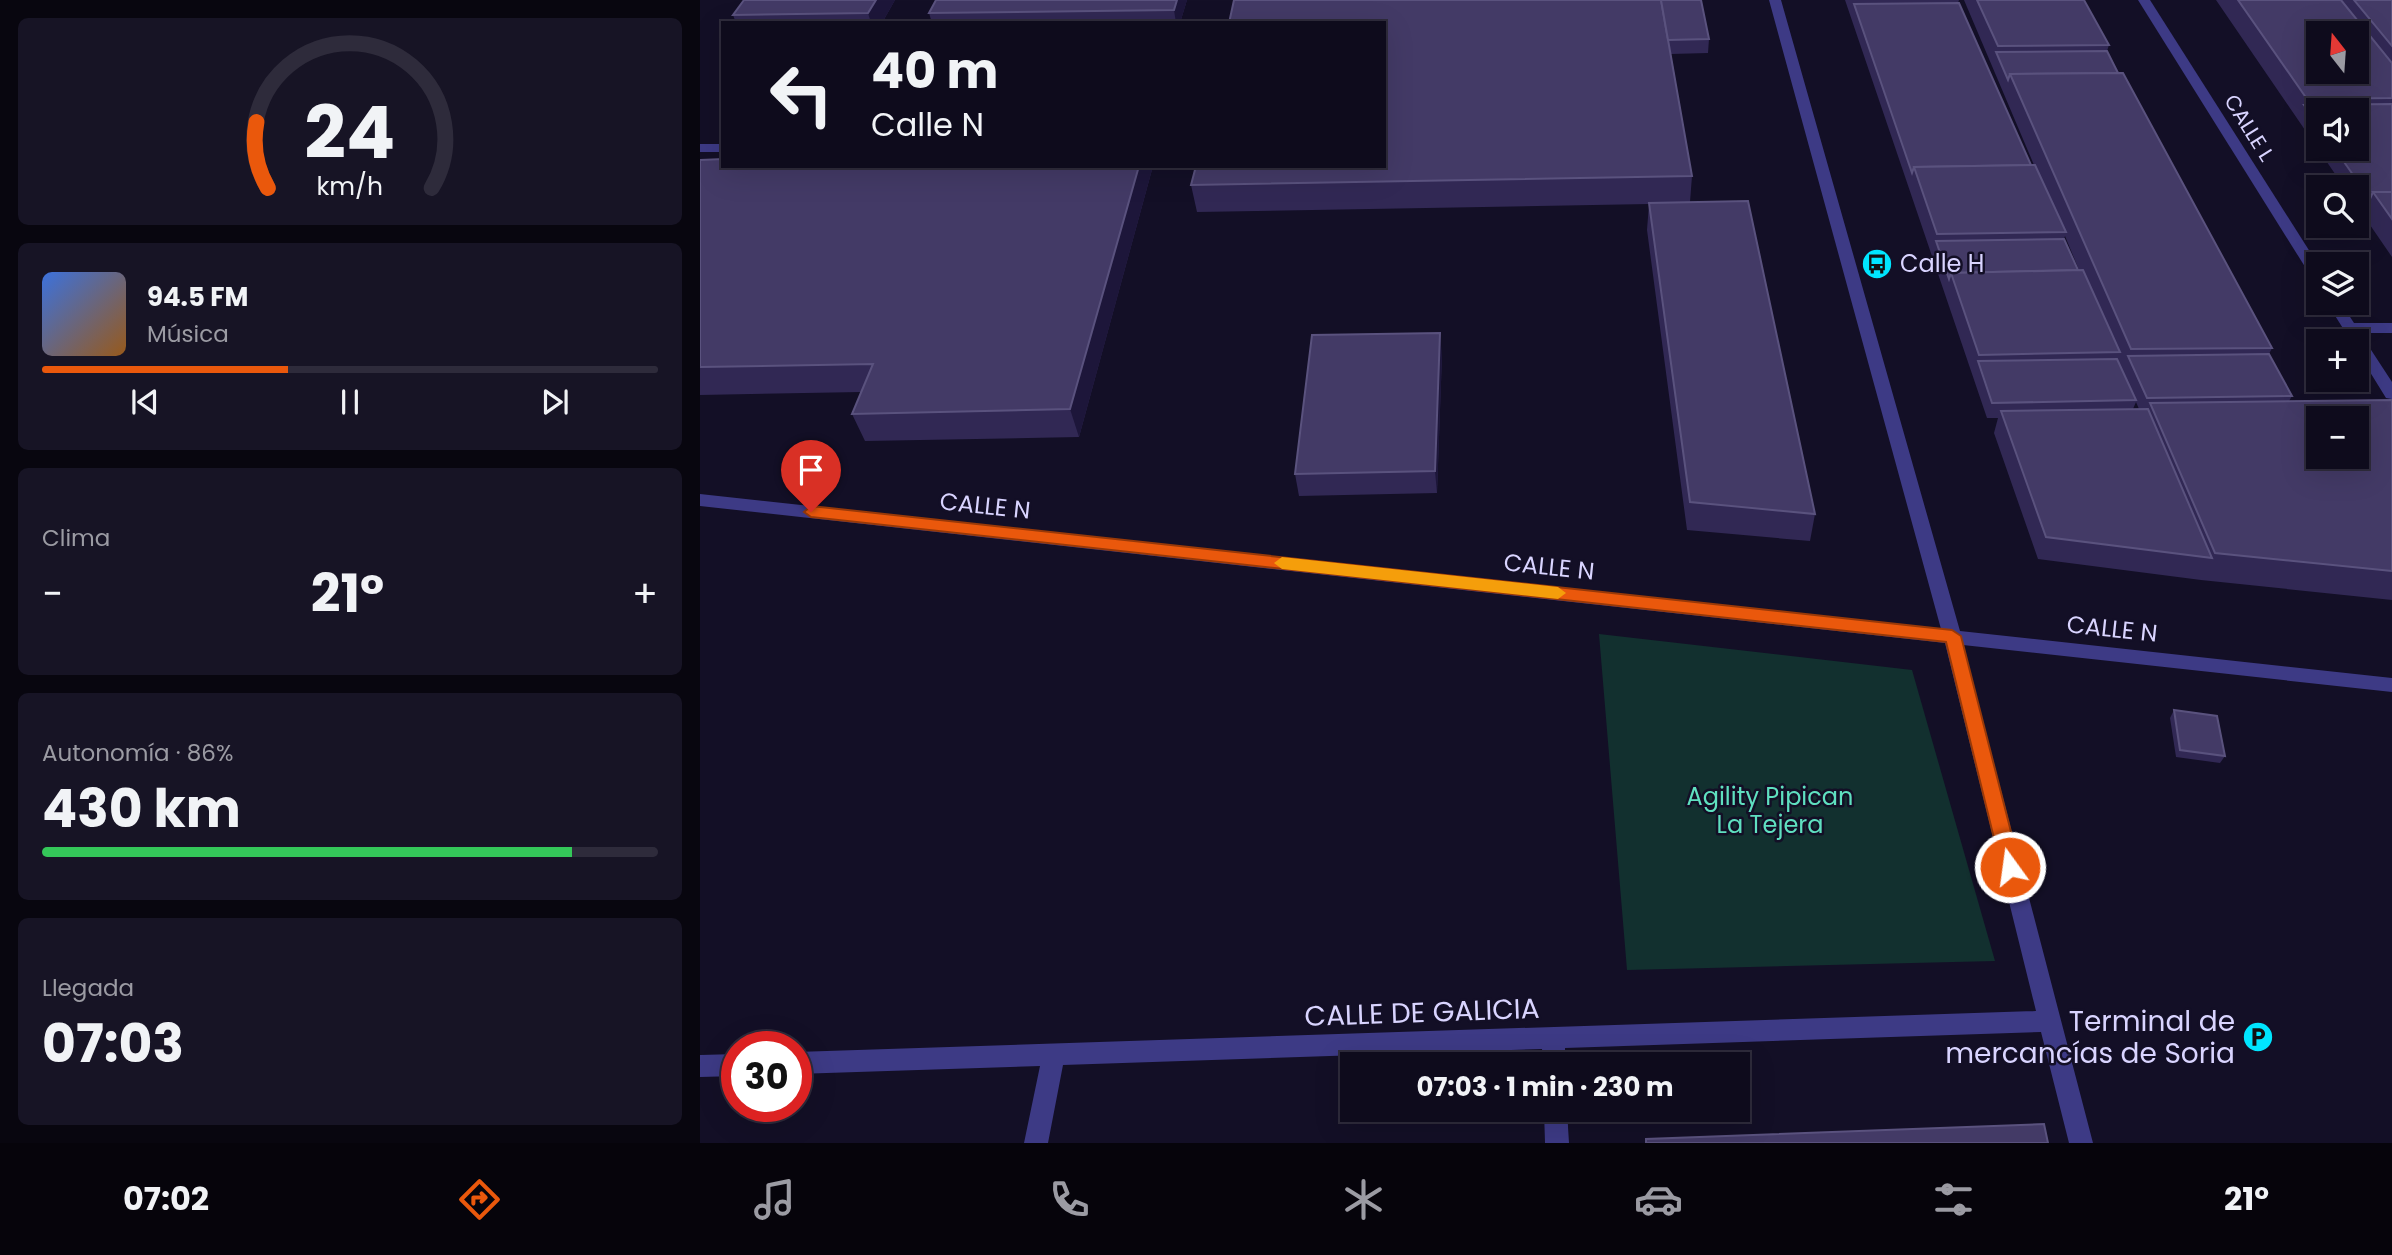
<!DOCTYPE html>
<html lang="es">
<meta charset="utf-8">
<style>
body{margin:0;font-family:Poppins,sans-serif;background:#171425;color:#f1f3f6;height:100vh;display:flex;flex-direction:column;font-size:26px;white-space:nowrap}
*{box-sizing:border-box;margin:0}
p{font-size:23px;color:#9b9ba3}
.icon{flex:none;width:38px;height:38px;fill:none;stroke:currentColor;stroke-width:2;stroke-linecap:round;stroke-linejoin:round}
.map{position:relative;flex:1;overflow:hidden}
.details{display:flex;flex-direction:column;gap:18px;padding:18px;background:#08060f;width:700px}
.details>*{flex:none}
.banner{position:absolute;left:21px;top:21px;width:665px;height:147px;border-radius:0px;box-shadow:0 7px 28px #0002,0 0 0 2px #2e2b3b;background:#0e0b1c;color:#f1f3f6;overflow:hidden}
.needle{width:46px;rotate:343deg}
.fabs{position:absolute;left:1606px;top:21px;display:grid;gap:14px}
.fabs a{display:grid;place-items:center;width:63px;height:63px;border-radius:0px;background:#0e0b1c;box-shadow:0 7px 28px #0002,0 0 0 2px #2e2b3b;font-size:35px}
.speed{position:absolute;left:21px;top:1031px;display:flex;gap:14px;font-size:35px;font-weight:700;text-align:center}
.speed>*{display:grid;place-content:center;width:91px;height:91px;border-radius:50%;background:#0e0b1c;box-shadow:0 7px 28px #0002,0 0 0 2px #2e2b3b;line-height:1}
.speed .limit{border:10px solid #d22;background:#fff;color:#111}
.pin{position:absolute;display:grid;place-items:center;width:60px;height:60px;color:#fff;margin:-72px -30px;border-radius:50% 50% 50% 0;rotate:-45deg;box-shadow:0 0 7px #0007}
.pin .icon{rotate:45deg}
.me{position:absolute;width:77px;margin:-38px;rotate:346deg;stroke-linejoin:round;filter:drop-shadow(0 0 5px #0008)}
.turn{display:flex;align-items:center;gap:24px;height:147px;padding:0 35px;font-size:32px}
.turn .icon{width:91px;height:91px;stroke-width:2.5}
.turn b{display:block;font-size:49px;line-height:60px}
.big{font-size:52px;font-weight:700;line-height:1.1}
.details .card{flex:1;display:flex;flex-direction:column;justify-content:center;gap:10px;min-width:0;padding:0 24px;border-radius:10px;background:#171425}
.details .dial{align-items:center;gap:0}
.dial svg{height:182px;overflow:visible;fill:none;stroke:#2e2b3b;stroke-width:7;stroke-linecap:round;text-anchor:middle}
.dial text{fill:#f1f3f6;stroke:none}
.song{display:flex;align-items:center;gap:21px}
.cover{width:84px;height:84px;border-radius:10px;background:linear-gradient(135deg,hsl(220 70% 55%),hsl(30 70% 35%))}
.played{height:7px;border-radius:4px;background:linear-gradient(90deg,#ea580c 40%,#2e2b3b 40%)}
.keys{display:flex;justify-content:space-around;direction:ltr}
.heat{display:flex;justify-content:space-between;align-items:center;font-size:38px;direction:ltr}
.charge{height:10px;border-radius:5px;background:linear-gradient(90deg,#34c759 86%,#2e2b3b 0)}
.trip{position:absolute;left:640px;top:1052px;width:410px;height:70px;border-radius:0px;background:#0e0b1c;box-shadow:0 7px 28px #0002,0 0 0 2px #2e2b3b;font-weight:700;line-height:70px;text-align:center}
.menu{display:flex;height:112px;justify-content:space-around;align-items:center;background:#06040b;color:#9b9ba3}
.menu .icon{width:49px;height:49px}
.menu .current{color:#ea580c}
.menu b{font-size:32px;color:#f1f3f6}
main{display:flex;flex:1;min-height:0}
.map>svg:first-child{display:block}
.green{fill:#12302f}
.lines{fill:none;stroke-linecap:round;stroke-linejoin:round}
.minor{fill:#3d3a85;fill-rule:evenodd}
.wall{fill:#312854;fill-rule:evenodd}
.shaded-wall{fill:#1d163a}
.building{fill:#433a66;stroke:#5a527e;stroke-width:2;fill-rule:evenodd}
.route{fill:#ea580c;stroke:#983908;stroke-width:2}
.slow{fill:#f59e0b}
.labels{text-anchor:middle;stroke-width:5;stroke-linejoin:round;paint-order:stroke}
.far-street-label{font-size:21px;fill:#d9d4ff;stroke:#130f26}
.poi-label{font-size:24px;fill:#d9d4ff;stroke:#130f26;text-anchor:start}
.street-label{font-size:24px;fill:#d9d4ff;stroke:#130f26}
.park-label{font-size:24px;fill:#5fe0c0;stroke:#130f26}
.near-street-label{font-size:28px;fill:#d9d4ff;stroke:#130f26}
.near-poi-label{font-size:28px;fill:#d9d4ff;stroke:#130f26;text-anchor:end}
</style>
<main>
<section class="details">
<div class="card dial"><svg viewBox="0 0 100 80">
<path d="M14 69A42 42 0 1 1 86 69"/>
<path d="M14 69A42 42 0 0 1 9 40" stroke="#ea580c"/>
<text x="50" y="56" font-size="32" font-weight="700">24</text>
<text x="50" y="72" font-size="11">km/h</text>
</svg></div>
<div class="card">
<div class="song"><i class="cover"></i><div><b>94.5 FM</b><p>Música</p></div></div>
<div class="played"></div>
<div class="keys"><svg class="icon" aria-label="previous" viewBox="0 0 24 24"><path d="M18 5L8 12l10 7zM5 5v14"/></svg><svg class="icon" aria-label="pause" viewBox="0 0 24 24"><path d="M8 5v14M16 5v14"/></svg><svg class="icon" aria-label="next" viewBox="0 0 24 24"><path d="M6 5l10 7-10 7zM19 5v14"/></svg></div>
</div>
<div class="card"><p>Clima</p>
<div class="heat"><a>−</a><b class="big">21°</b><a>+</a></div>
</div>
<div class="card"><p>Autonomía · 86%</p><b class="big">430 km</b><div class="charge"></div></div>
<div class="card"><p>Llegada</p><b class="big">07:03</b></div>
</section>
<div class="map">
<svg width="1692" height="1143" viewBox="0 0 1692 1143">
<rect width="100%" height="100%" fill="#130f26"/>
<!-- green -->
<polygon class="green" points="899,634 1212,670 1295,961 927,970"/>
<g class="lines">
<!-- minor -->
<g class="minor">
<polygon points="1069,0 1081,0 1260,631 1692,678 1692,692 1263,645 1393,1143 1369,1143 1341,1032 865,1048 865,1064 843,1064 842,1049 363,1065 348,1143 324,1143 340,1066 96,1074 96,1052 1336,1011 1245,643 0,506 0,494 1241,629"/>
<polygon points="1438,0 1450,0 1619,266 1619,282 1612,278"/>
<rect x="0" y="144" width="23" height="8"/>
<polygon points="1627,303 1641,303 1654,323 1692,323 1692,333 1660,333 1692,382 1692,399 1686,398 1657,351 1657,341 1651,341"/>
<polygon points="37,1054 37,1076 0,1077 0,1055"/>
<polygon points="844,1110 867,1110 869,1143 845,1143"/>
</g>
</g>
<!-- wall -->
<g class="wall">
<polygon points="44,0 195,0 182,23 36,23 33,15"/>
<polygon points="487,0 480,23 232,23 229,13"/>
<path d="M1145,0H1259L1258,3L1331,165H1334L1264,0H1384L1409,45L1407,51L1572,348L1569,354L1592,396L1589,401L1692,400V600L1501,580L1338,559L1294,433L1298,418H1287ZM1365,236L1379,270H1378L1364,239ZM1436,402L1439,409H1433Z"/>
<path d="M1516,0H1692V257L1657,206V187H1644ZM1619,110L1657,149H1619Z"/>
<polygon points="684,23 1009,39 1008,53 971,54 992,176 990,202 1115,514 1110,541 987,530 947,230 949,204 497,212 491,185"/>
<polygon points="0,160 453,166 379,437 165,441 152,414 161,392 0,395"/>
<polygon points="742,355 737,493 599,496 595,474"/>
<polygon points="1474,710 1525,756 1520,763 1476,757 1470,718"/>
</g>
<!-- shaded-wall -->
<g class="shaded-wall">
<polygon points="176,0 195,0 182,23 171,23 168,13"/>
<polygon points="477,0 487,0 480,23 476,23 474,10"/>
<polygon points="439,166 453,166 379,437 370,409"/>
<polygon points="740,333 742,355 737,493 735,471"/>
</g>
<!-- building -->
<g class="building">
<polygon points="44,0 176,0 168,13 33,15"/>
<polygon points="236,0 477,0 474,10 229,13"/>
<polygon points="534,0 961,0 992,176 491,185 496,166 684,166 684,23 529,23"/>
<polygon points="961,0 1001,0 1009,39 968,40"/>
<polygon points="1277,0 1384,0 1409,45 1298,46"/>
<path d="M1538,0H1641L1692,63V98L1607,99ZM1619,33H1657V72H1619Z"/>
<polygon points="1654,0 1692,0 1692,46"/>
<polygon points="1259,3 1331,165 1214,167 1212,173 1154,4"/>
<polygon points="1407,51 1418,73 1310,74 1308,80 1296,52"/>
<polygon points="1423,73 1572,348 1431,349 1310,74"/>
<polygon points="1692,104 1692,192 1673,192 1670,199 1635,149 1657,149 1657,110 1619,110 1619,126 1604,105"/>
<polygon points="23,159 23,166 439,166 370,409 152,414 173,364 0,367 0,160"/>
<polygon points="1335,165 1366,232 1237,234 1214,167"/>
<polygon points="1673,192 1692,192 1692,219"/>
<polygon points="1048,201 1115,514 990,502 949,203"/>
<polygon points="1364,239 1378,270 1251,273 1249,279 1236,241"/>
<polygon points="1383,270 1420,352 1279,355 1251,273"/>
<polygon points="740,333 735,471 595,474 612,335"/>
<polygon points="1569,354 1592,396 1447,398 1428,356"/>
<polygon points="1417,359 1436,400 1292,403 1278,361"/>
<path d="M1692,400V571L1515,553L1450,403ZM1619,418H1657V457H1619Z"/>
<polygon points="1448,409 1512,558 1346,537 1301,411"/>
<polygon points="1474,710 1517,716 1525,756 1480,750"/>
<polygon points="1344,1124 1348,1143 946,1143 946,1139"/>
</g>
<!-- route -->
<polygon class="route" points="111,506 1252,630 1261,636 1320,867 1317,873 1310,875 1304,873 1301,867 1246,642 111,517 104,512"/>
<!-- slow -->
<polygon class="slow" points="582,557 858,587 866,593 858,599 582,569 574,563"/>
<!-- icons -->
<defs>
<g id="bus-disc" transform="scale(1.575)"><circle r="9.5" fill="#00e5ff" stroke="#130f26"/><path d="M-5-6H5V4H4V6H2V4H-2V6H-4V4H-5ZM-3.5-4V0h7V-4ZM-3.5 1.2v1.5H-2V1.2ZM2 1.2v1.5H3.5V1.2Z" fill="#111"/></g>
<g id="parking-disc" transform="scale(1.575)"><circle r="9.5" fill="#00e5ff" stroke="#130f26"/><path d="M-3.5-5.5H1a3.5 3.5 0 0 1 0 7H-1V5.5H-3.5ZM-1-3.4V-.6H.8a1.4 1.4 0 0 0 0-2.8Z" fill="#111"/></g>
</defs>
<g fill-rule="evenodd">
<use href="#bus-disc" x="1177" y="264"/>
<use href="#parking-disc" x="1558" y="1037"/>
</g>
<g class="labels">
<!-- far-street labels -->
<g class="far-street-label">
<text transform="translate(1549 128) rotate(58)" y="7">CALLE L</text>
</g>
<!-- poi labels -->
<g class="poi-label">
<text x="1200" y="272">Calle H</text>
</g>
<!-- street labels -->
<g class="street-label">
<text transform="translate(285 506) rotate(6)" y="8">CALLE N</text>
<text transform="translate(849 567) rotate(6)" y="8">CALLE N</text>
<text transform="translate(1412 629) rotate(6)" y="8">CALLE N</text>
</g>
<!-- park labels -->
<g class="park-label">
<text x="1070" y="805">Agility Pipican<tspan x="1070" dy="28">La Tejera</tspan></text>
</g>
<!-- near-street labels -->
<g class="near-street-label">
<text transform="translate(722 1012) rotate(-2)" y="10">CALLE DE GALICIA</text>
</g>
<!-- near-poi labels -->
<g class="near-poi-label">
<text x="1535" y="1031">Terminal de<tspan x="1535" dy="32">mercancías de Soria</tspan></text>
</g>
</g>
</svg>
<div class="fabs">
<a><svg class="needle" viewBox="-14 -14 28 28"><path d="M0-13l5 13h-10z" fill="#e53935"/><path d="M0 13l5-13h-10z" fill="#9b9ba3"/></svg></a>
<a><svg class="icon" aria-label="sound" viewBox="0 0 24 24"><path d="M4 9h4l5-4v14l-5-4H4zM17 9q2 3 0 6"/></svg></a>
<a><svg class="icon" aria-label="search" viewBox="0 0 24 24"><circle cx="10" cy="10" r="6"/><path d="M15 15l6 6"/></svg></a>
<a><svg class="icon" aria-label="layers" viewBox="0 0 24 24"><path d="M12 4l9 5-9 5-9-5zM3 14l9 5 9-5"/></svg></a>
<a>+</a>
<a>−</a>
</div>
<div class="speed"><div class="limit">30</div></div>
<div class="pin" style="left:111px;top:512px;background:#d93025"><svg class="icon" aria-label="arrive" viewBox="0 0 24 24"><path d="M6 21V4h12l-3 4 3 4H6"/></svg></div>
<svg class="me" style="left:1310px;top:867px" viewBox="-20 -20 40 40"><circle r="17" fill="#ea580c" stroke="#fff" stroke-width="3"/><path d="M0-11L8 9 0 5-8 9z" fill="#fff"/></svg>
<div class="trip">07:03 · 1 min · 230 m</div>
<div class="banner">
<div class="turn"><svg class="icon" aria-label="left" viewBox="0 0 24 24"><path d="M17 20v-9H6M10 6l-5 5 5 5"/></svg><div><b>40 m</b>Calle N</div></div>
</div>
</div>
</main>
<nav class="menu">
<b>07:02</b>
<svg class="icon current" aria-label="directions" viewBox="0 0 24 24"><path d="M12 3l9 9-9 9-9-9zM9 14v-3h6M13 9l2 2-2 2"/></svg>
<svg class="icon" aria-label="music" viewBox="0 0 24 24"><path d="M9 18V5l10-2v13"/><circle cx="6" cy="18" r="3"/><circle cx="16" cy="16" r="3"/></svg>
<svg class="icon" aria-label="phone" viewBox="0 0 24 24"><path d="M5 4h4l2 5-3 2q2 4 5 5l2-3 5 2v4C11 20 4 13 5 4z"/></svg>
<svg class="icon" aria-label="climate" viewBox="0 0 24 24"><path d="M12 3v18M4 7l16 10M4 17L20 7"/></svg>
<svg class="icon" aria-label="car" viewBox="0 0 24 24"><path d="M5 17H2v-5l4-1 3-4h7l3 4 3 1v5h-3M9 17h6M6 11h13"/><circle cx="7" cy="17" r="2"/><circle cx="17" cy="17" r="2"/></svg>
<svg class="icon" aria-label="filters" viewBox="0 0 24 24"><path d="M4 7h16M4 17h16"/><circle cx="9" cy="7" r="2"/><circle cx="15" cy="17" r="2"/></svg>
<b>21°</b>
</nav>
